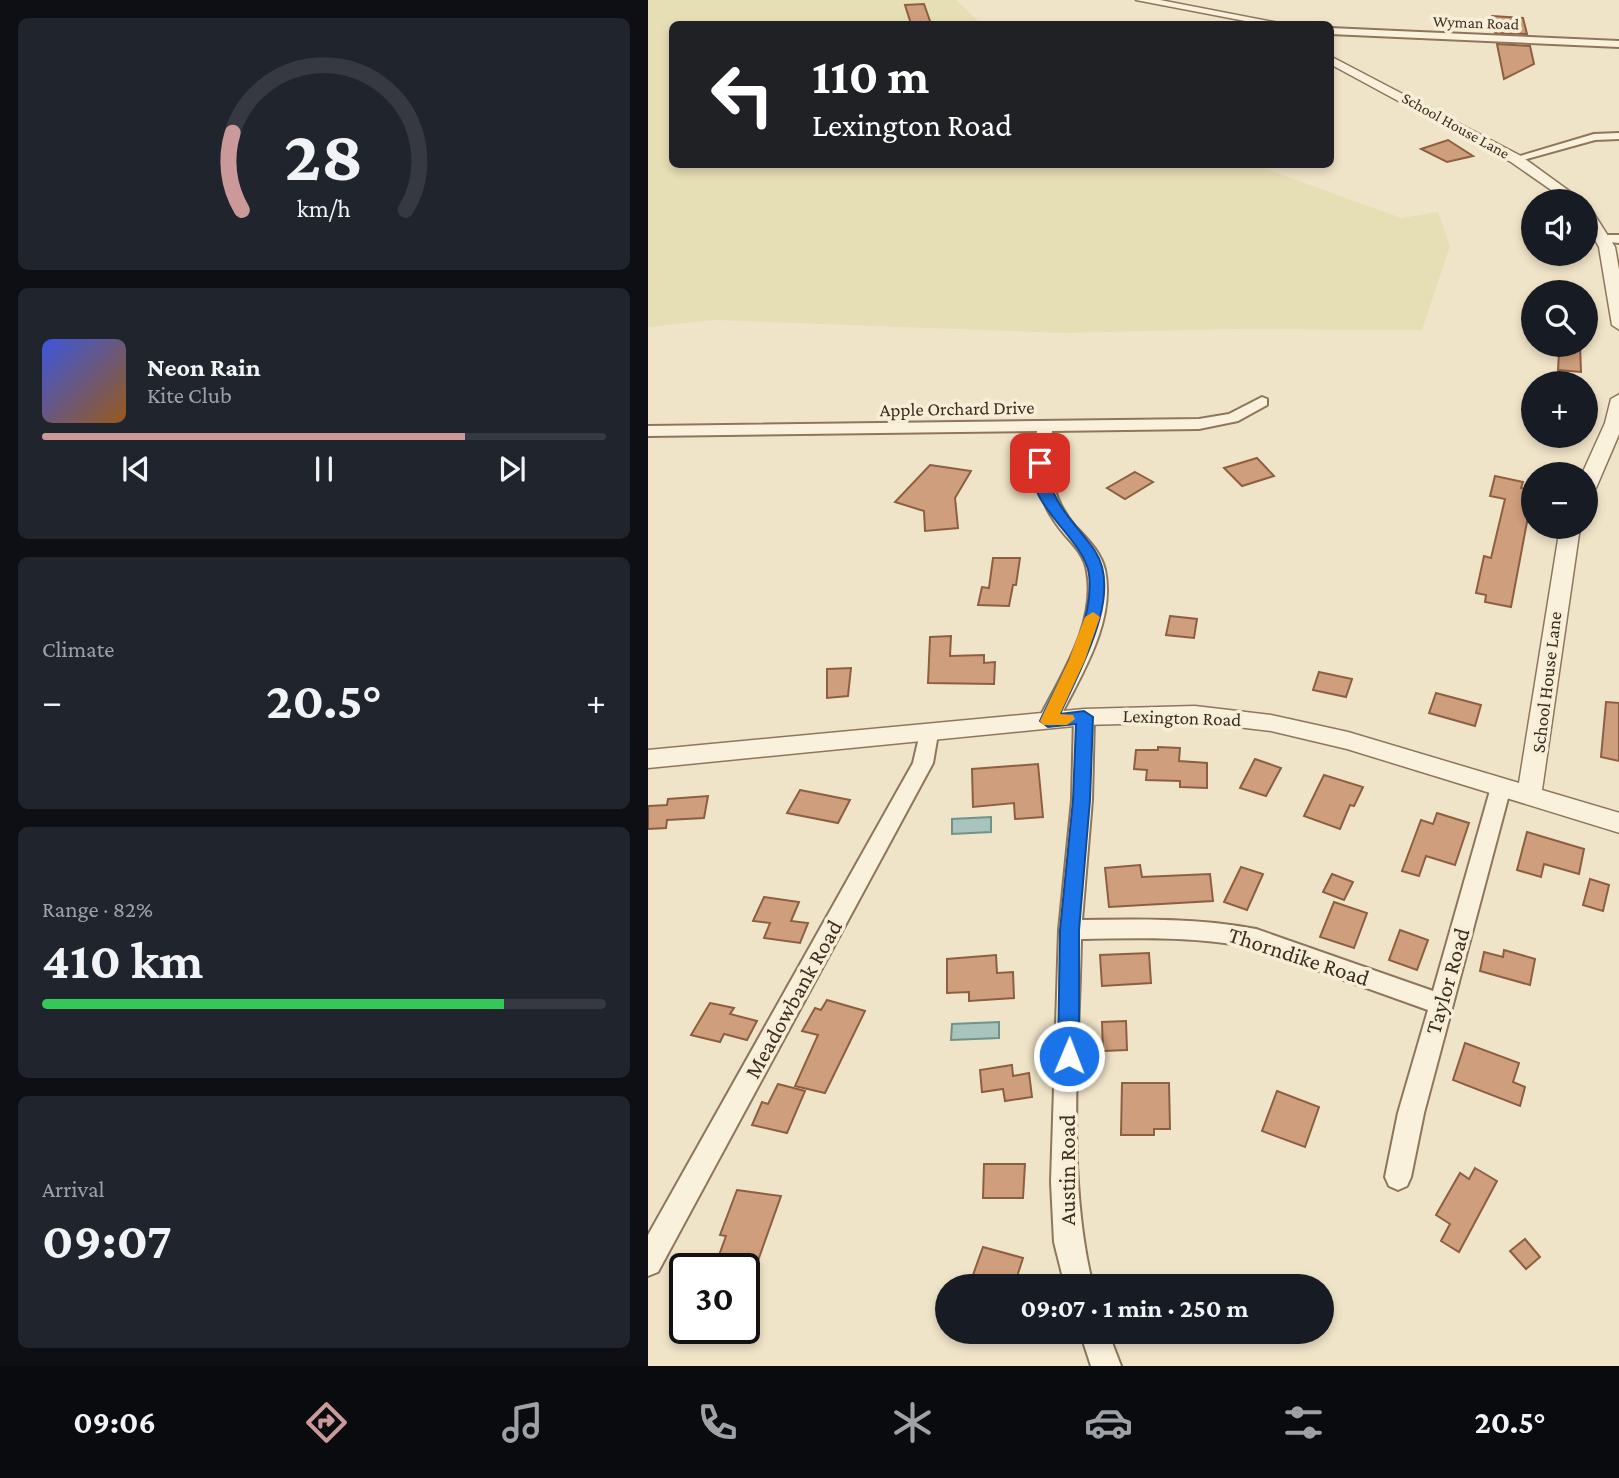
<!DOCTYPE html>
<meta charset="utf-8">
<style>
body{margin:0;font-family:"Crimson Pro",serif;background:#20242c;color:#f1f3f6;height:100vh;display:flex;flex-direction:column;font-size:26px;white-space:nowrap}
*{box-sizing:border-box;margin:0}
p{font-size:23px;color:#9ea1a6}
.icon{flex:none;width:38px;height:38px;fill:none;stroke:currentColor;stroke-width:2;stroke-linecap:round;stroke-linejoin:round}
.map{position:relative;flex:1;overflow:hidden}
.drawer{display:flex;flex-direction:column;gap:18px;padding:18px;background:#0d0f14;width:648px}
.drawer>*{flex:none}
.guide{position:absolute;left:21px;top:21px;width:665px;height:147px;border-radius:10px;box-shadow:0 4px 10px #0003;background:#202124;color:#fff;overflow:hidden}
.controls{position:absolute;left:873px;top:189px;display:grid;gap:14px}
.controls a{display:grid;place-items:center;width:77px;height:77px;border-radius:50%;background:#171b24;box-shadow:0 4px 10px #0003;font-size:35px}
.speed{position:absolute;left:21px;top:1253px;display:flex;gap:14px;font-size:35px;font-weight:700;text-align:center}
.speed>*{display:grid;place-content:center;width:91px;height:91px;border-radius:50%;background:#171b24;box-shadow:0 4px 10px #0003;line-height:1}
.speed .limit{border:4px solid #111;border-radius:10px;background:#fff;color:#111}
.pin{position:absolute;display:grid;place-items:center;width:60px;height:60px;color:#fff;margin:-30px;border-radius:14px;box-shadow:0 4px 10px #0006}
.me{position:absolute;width:77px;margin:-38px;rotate:1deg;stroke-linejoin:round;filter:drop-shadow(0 0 5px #0008)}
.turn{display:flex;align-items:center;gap:24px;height:147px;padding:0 28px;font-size:32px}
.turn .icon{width:91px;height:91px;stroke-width:2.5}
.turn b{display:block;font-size:49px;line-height:60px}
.big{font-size:52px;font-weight:700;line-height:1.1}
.drawer .tile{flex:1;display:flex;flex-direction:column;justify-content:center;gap:10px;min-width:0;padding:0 24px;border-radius:10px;background:#20242c}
.drawer .dial{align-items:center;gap:0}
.dial svg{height:182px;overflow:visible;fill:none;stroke:#363941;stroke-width:7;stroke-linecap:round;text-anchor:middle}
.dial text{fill:#f1f3f6;stroke:none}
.song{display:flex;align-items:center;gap:21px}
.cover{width:84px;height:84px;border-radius:10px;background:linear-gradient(135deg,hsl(230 70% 55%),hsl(30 70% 35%))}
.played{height:7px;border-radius:4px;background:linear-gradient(90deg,#cc999b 75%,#363941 75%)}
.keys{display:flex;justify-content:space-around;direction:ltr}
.heat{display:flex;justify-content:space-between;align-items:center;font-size:38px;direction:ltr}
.charge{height:10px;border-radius:5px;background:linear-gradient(90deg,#34c759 82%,#363941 0)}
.trip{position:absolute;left:287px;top:1274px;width:399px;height:70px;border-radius:35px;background:#171b24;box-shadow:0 4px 10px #0003;font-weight:700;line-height:70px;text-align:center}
.menu{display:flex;height:112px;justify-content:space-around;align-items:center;background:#090b0e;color:#9ea1a6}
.menu .icon{width:49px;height:49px}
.menu .on{color:#cc999b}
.menu b{font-size:32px;color:#f1f3f6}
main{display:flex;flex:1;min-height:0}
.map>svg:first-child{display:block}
.farmland{fill:#e6deb5}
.water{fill:#a9c4bc;stroke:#6f938a;stroke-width:2}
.building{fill:#cf9f7d;stroke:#8d5f41;stroke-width:2}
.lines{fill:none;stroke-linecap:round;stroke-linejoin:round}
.minor-casing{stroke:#8d765c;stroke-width:4}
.tertiary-casing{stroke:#8d765c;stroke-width:3}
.minor{fill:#faf1dc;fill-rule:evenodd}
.tertiary{fill:#faf1dc;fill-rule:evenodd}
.route{fill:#1a73e8;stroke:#114b97;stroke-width:2}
.slow{fill:#f59e0b}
.labels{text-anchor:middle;stroke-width:7;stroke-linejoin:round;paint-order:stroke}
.far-street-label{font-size:16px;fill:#3d2e20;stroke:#f7eed8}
.street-label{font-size:19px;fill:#3d2e20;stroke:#f7eed8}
.near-street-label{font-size:23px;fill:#3d2e20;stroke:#f7eed8}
</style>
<main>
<section class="drawer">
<div class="tile dial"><svg viewBox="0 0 100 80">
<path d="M14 69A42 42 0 1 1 86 69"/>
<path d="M14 69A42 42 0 0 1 10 35" stroke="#cc999b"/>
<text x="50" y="56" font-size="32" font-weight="700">28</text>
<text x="50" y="72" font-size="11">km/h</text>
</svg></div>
<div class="tile">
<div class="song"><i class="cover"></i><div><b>Neon Rain</b><p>Kite Club</p></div></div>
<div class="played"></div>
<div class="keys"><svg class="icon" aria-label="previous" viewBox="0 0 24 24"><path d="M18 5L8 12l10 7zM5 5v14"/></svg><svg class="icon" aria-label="pause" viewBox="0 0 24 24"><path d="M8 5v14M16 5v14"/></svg><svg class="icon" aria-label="next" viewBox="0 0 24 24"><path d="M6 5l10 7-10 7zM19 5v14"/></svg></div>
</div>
<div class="tile"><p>Climate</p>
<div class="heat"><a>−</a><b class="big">20.5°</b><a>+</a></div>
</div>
<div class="tile"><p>Range · 82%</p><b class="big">410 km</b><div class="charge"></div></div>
<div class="tile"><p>Arrival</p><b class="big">09:07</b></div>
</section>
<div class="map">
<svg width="972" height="1366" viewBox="0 0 972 1366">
<rect width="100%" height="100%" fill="#f0e4c8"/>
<!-- farmland -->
<polygon class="farmland" points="0,0 308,0 333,24 24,24 24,164 607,165 753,218 790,212 802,246 774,330 584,329 417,333 66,320 0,327"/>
<!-- water -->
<g class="water">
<polygon points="343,817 343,832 304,834 304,819"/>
<polygon points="351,1022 351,1038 303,1040 304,1024"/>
</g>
<!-- building -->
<g class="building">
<polygon points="276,4 283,24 263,24 257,5"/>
<polygon points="844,16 875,18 879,34 847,33"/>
<polygon points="849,44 882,46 886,64 856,79"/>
<polygon points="800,140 825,156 799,162 773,149"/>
<polygon points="915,345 932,345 933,372 910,370 911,352 914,352"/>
<polygon points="609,458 626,476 594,486 576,468"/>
<polygon points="282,465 323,471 307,498 310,528 277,531 276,511 247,502"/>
<polygon points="487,472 505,482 477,499 459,488"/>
<polygon points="847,476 875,482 873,488 885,490 863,607 837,602 838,595 828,593 836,556 843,558 857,499 842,496"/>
<polygon points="345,558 372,558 368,585 365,585 361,606 330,605 334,587 341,588"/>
<polygon points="522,616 549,619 546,638 518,635"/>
<polygon points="303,636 302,656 336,655 336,663 347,662 346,684 280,683 282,637"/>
<polygon points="203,668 200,696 179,698 179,669"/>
<polygon points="671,672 704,679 698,697 665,690"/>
<polygon points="788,693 833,705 827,726 781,713"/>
<polygon points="958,702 971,703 971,761 953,757"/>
<polygon points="510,747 532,748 531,761 559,763 559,788 532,787 532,781 498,780 499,770 486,769 488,750 510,750"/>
<polygon points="607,759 633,768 618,796 592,788"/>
<polygon points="390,764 395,817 367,819 366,803 325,807 324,769"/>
<polygon points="676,775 715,787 706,806 702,805 692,829 656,816"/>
<polygon points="152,790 202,800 190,823 139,813"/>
<polygon points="60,796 56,818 19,820 18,828 0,829 0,806 19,805 20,799"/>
<polygon points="789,813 821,823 807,865 778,856 771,876 754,871 773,820 785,824"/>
<polygon points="879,832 936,849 931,874 896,864 893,877 869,870"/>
<polygon points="492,865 494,877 562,874 565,901 461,907 457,868"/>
<polygon points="593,867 615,874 599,910 576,902"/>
<polygon points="684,874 705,882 696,900 675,892"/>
<polygon points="942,879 961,885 955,911 935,905"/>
<polygon points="116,897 151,902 143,921 160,923 152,943 116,938 122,923 105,921"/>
<polygon points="686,902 719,913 706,948 672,937"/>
<polygon points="752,930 780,940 769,970 741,960"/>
<polygon points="856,950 887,959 882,985 832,971 836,952 855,957"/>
<polygon points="501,953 503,983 454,986 452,955"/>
<polygon points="348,955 349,973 365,972 366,998 321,1001 321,992 299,993 299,959"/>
<polygon points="179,1000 217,1011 177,1093 147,1086 170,1035 154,1031 167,1008 173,1010"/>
<polygon points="62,1003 86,1008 82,1014 109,1021 99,1040 76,1034 72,1042 43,1035"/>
<polygon points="478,1021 479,1050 455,1051 454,1022"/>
<polygon points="817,1043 871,1063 865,1082 877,1087 872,1106 805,1080"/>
<polygon points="364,1065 365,1076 381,1073 384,1097 357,1101 355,1089 334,1092 332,1070"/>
<polygon points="474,1083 521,1083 522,1129 506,1129 506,1135 473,1135"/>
<polygon points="130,1084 157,1091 139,1133 104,1125 114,1102 120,1104"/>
<polygon points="629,1091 671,1107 657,1147 614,1131"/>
<polygon points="336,1164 377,1164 375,1198 335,1198"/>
<polygon points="827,1168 849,1181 811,1252 793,1241 802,1224 788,1215 812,1173 821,1179"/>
<polygon points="89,1190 133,1196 107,1269 66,1269 78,1236 72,1235"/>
<polygon points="877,1239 892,1257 878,1269 862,1251"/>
<polygon points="335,1247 375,1258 366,1286 321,1286"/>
</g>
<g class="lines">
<!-- minor casing -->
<g class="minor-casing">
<g id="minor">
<polygon points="682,28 972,41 972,47 682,34"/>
<polygon points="972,133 972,139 947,140 868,162 862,159 946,134"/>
<polygon points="950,235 972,235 972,243 950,241"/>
<path d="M614,397L619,399V405L590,421L551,429L404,431C400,467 402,497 427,526C439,539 453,552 457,570C468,622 432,677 410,721L400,728L390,721C412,677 449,623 439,571C437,556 426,545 417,535C389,502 383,472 389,431L0,436V426L551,419L581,414Z"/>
<path d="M436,710L446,717L444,800L434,920C493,919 550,918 608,929L785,991L843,787L846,781H860L863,787L776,1113L763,1177L759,1186L750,1190L741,1186L737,1177L750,1113L780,1010L607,948C549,936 492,938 433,939C431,1050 418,1179 445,1286H417L406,1242L403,1182L411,930L424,800L426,717Z"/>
<polygon points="280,727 287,729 290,734 285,763 10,1272 0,1276 0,1235 265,763 273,729"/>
<polygon points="432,1332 460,1332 473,1366 443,1366"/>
</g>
</g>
<!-- tertiary casing -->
<g class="tertiary-casing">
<g id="tertiary">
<polygon points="488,0 512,0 636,24 613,24"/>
<polygon points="682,56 873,156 935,201 919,201 863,162 682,64"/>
<polygon points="938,208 943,209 967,247 972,275 972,330 964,325 951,247 938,224"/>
<polygon points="972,394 972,432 948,488 938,494 938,474 934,474 957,423 963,399"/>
<polygon points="912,527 932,527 894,790 972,813 972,833 699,749 623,731 547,722 436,725 0,768 0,750 436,709 547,706 623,715 700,732 871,783"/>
</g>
</g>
<!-- minor -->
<use href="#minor" class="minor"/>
<!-- tertiary -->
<use href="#tertiary" class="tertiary"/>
</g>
<!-- route -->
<path class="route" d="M388,461L399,463C400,502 427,522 447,551C476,595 430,673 412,714L436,711L445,717L442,800L431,930V1056L428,1062L421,1065L413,1062L410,1056L412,930L425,800L428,724L400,727L392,721C412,677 447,624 441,574C436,537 371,501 388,461Z"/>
<!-- slow -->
<polygon class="slow" points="445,612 452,617 437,660 412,714 425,715 427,719 419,725 395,725 392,721 421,660 437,617"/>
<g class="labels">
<!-- far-street labels -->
<g class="far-street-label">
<text transform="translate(828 22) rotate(2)" y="6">Wyman Road</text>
<text transform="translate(808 125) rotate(29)" y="6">School House Lane</text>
</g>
<!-- street labels -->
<g class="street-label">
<text transform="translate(309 408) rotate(-1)" y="7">Apple Orchard Drive</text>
<text transform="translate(898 682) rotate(-83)" y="7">School House Lane</text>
<text transform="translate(534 717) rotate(2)" y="7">Lexington Road</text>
</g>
<!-- near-street labels -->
<g class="near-street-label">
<text transform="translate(651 956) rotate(18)" y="8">Thorndike Road</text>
<text transform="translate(799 981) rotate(-74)" y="8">Taylor Road</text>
<text transform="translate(145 999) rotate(-61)" y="8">Meadowbank Road</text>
<text transform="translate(419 1170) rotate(-90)" y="8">Austin Road</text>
</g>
</g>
</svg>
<div class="controls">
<a><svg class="icon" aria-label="sound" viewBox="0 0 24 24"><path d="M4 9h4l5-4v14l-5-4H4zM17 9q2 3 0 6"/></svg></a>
<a><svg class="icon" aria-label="search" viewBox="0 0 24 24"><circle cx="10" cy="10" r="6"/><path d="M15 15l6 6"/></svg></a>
<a>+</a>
<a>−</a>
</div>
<div class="speed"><div class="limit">30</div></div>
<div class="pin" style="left:392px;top:463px;background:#d93025"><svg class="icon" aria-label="arrive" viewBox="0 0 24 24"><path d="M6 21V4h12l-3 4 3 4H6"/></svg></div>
<svg class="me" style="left:421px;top:1056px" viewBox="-20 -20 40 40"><circle r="17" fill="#1a73e8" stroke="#fff" stroke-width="3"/><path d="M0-11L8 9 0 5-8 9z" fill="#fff"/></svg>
<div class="trip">09:07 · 1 min · 250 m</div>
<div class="guide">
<div class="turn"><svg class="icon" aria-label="left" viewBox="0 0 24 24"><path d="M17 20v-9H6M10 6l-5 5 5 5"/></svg><div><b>110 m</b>Lexington Road</div></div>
</div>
</div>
</main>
<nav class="menu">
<b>09:06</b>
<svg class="icon on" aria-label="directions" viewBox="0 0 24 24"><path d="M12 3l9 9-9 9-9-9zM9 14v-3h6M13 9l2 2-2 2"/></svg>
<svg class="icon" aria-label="music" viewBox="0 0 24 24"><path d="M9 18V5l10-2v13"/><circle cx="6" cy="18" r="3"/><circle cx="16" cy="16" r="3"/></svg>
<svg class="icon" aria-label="phone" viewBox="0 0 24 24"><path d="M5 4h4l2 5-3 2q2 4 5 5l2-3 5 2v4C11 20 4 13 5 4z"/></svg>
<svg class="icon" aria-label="climate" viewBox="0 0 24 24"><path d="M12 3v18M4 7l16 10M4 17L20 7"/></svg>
<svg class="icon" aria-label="car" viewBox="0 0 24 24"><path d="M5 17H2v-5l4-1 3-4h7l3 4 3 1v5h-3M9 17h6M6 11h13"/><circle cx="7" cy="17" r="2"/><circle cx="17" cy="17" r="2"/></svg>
<svg class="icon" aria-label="filters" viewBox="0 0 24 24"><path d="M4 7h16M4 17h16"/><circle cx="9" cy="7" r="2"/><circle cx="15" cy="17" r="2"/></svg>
<b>20.5°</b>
</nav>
